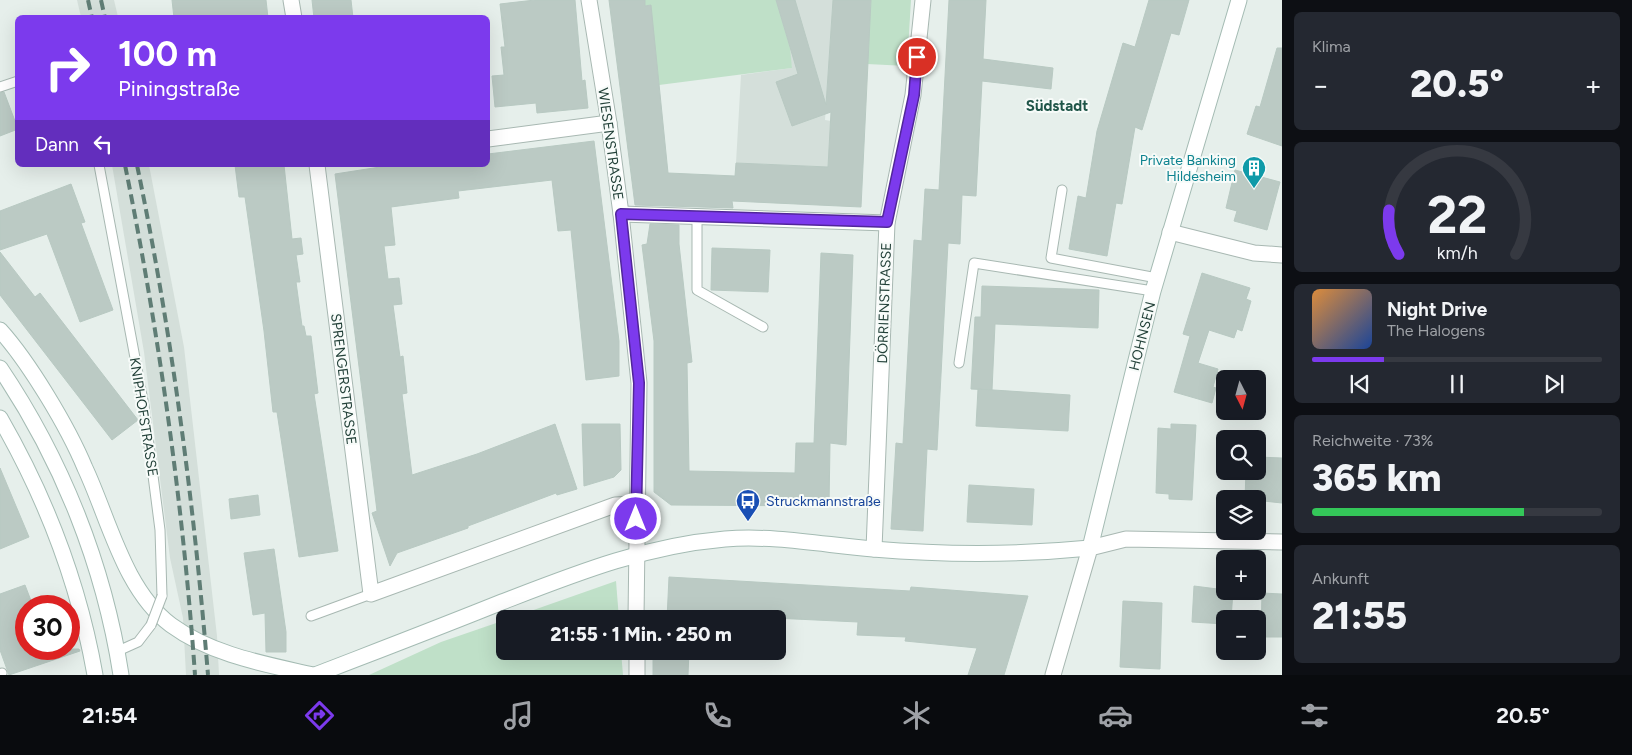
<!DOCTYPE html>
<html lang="de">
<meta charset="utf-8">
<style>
body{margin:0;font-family:Figtree,sans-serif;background:#242831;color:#f1f3f6;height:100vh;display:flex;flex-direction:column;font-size:19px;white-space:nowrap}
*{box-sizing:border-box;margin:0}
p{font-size:16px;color:#9ea1a6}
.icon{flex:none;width:28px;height:28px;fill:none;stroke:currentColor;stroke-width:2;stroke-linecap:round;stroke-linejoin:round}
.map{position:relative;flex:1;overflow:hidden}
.panel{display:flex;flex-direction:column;gap:12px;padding:12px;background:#0d0f14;width:350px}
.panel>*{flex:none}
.hud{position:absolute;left:15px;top:15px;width:475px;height:152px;border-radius:8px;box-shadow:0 5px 20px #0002;background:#7c3aed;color:#fff;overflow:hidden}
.needle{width:32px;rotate:174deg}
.buttons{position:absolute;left:1216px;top:370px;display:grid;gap:10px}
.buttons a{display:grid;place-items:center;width:50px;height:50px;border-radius:8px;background:#171b24;box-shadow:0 5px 20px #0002;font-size:25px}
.speed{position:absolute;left:15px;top:595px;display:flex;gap:10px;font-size:25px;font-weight:700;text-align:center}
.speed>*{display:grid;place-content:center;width:65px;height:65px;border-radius:50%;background:#171b24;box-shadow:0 5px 20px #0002;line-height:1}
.speed .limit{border:8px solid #d22;background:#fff;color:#111}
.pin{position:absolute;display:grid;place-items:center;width:42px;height:42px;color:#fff;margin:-21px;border:2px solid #fff;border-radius:50%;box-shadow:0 1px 5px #0007}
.me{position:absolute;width:55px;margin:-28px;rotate:0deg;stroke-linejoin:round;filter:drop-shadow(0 0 4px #0008)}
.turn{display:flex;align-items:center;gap:18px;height:105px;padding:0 20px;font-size:22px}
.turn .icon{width:65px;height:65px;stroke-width:2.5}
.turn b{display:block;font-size:35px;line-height:42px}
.then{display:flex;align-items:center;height:48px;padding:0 20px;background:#0003;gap:10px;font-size:19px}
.big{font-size:38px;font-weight:800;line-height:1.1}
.panel .card{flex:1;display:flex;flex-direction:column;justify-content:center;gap:8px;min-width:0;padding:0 18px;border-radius:8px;background:#242831}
.panel .dial{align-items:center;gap:0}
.dial svg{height:130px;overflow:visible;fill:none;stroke:#363941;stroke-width:7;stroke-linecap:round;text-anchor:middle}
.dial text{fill:#f1f3f6;stroke:none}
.song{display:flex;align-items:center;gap:15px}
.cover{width:60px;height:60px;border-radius:8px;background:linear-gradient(135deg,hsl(30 70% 55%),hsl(220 70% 35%))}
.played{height:5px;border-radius:2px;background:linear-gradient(90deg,#7c3aed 25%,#363941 25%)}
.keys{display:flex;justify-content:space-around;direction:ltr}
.heat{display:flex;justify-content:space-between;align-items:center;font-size:28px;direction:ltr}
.charge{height:8px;border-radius:4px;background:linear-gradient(90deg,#34c759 73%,#363941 0)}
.trip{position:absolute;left:496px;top:610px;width:290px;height:50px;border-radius:8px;background:#171b24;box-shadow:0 5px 20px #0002;font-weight:800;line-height:50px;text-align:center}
.tab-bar{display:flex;height:80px;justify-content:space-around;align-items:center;background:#090b0e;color:#9ea1a6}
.tab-bar .icon{width:35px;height:35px}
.tab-bar .current{color:#7c3aed}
.tab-bar b{font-size:22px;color:#f1f3f6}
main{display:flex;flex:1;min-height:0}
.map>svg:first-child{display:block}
.built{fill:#d4dfda}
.green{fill:#bfe0c8}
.building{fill:#bbcac4;stroke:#b8c9c2}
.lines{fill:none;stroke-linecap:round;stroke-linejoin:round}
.lane-casing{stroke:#a8b8b2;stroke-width:11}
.street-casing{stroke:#a8b8b2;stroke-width:17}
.secondary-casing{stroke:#a4bbb3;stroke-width:17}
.lane{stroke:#fff;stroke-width:9}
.street{stroke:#fff;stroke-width:15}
.secondary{stroke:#fff;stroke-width:15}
.rail{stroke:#5f7d75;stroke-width:4;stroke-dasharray:10 5;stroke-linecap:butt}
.lane-bridge-casing{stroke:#a8b8b2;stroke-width:11;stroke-linecap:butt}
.lane-bridge{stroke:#fff;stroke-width:9}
.route-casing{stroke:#51269a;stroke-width:12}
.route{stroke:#7c3aed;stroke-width:9}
.labels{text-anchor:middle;stroke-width:4;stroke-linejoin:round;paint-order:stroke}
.street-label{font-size:14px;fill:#24423a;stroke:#f7fbf9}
.culture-label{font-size:14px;fill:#0d838f;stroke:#f7fbf9;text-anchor:end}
.transit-label{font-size:14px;fill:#164399;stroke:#f7fbf9;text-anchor:start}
.neighbourhood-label{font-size:15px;font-weight:bold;fill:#1f5548;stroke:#f7fbf9}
</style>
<main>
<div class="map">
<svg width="1282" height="675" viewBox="0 0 1282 675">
<rect width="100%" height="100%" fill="#e6efeb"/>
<!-- built -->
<g class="built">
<polygon points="77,0 114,0 118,17 81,17"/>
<polygon points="776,0 833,0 825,120 831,121 828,167 736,163 741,75 792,68"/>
<polygon points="112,165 149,165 184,347 217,636 219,675 186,675 183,618 170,558 144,352"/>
</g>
<!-- green -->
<g class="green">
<polygon points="645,0 776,0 790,48 792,68 659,85 650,5 645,6"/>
<polygon points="871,0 911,0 907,66 867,64"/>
<polygon points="616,581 619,619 508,619"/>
<polygon points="505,620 505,651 621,651 623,675 369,675 441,642"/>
</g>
<!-- building -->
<g class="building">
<polygon points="172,0 266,0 268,18 174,18"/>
<polygon points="312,0 351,0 353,18 314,18"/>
<polygon points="535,0 575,0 582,81 585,80 588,108 537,113 536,103 495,107 492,76 504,75 501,47 505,47 500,4"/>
<polygon points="609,0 645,0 645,6 651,5 668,173 735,176 736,163 828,167 831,112 792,126 776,82 798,74 776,0 795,0 826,105 833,0 871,0 861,207 732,201 733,208 635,205"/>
<polygon points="949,0 986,0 983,59 1053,68 1051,89 982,81 976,196 962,195 960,244 948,243 937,450 927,449 923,531 891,529 896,443 903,444 914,240 922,241 925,189 939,190"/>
<polygon points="1149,0 1189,0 1179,35 1171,33 1142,130 1135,127 1122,204 1116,203 1107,256 1069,249 1078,196 1086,198 1097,131 1123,43 1135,47"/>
<polygon points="1277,48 1282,48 1282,146 1247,134 1256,106 1260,107"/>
<polygon points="4,92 18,129 0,136 0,93"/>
<polygon points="594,141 619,341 619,376 586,380 571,230 558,231 552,180 458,191 459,198 391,207 395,245 384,246 388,279 399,278 402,304 393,305 400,357 403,356 407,393 402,394 412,475 477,454 555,424 577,489 557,495 556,493 468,526 468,528 397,553 390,566 372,513 377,511 335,174 393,165 488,165 488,154"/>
<polygon points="235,165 284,165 292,239 301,238 303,254 296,255 300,282 296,282 302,326 304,326 306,336 311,336 318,393 314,394 338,551 299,557 277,412 273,412 264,331 245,197 239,197"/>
<polygon points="1235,170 1280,182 1267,230 1234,221 1237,211 1226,208"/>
<polygon points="71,184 85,222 81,223 113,310 80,322 47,234 0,250 0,211"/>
<polygon points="650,224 679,225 679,244 692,362 687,363 689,471 795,473 796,443 814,443 821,253 853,255 846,445 830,443 829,506 671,505 654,492 654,341 642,245 647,244"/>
<polygon points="712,248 770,250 768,292 711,290"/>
<polygon points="0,252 35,297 40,293 138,420 112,440 0,295"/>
<polygon points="1202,273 1250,288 1246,299 1251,301 1242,331 1237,329 1234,338 1209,330 1198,363 1218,369 1213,387 1216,388 1212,403 1174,392 1190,336 1183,334"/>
<polygon points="982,286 1099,290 1098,328 995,324 992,390 971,389 975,317 981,317"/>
<polygon points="978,389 1070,395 1068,431 976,426"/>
<polygon points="582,424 620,424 621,470 614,477 584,486"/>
<polygon points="1171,424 1196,425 1192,500 1169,499 1169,494 1156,493 1158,428 1171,429"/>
<polygon points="1258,457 1282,458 1282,503 1245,499 1246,471 1258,471"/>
<polygon points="0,468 29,537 0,549"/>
<polygon points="969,485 1034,489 1032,525 967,522"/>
<polygon points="258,495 260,515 231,519 229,499"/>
<polygon points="274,549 286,632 286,652 266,652 265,613 253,615 244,553"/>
<polygon points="669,577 910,591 911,587 1028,596 1004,675 968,675 977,648 905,641 906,637 857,635 858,622 690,614 689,619 667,619"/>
<polygon points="25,585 33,606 26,606 26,649 79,649 80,651 9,675 0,650 0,594"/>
<polygon points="1194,586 1233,591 1231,619 1225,619 1225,624 1192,622"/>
<polygon points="1262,593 1282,594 1282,637 1261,637"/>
<polygon points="1123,601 1162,603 1160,669 1120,667"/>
<polygon points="653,651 689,651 688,675 653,675"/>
</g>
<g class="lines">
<!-- lane casing -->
<g class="lane-casing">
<g id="lane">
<polyline points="0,87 18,81"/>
<polyline points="99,165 144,406 160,530 162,596"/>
<polyline points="1062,190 1051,258 1157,278"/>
<polyline points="697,216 697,290 763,327"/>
<polyline points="959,363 974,263 1153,291"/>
<polyline points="311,616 371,594"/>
<polyline points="118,651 138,642 151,625"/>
<polyline points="0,674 2,673"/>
</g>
</g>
<!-- street casing -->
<g class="street-casing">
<g id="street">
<polyline points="291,0 294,18"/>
<polyline points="589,0 609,123 621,214 639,383 636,619"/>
<polyline points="488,139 609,123"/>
<polyline points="317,165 371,594 615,505 636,504"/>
<polyline points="621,214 887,223"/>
<polyline points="1170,232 1254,253 1282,255"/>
<polyline points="874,549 887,223 913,95 923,0"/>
<polyline points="637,651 637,675"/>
<polyline points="1053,675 1090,548 1126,539 1282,542"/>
</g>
</g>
<!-- secondary casing -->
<g class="secondary-casing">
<g id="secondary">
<path d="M0,330C29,362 68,427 85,468C109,519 124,590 171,625C212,655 265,664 313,675"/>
<path d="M0,368C62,460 104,565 121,675"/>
<path d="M0,418C46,498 79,584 95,675"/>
<path d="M315,675C377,651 440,627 502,602C577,573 644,546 725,539C774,535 825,545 873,549C945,555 1019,555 1090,548L1153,291L1239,0"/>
</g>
</g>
<!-- lane -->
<use href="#lane" class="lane"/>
<!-- street -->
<use href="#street" class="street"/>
<!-- secondary -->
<use href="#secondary" class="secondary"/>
<!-- rail -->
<g class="rail">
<polyline points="88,0 92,18"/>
<polyline points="101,0 105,18"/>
<path d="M125,165C159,333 183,504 195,675"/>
<path d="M137,165C172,334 194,504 208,675"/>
</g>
<!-- lane-bridge casing -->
<g class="lane-bridge-casing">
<polyline id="lane-bridge" points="151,625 162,596"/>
</g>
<!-- lane-bridge -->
<use href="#lane-bridge" class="lane-bridge"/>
</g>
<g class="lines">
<!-- route casing -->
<g class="route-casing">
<polyline id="route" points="636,519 639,383 621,214 887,222 914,95 917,57"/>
</g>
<!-- route -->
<use href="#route" class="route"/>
</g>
<!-- icons -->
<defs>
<g id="building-pin" transform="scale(1.25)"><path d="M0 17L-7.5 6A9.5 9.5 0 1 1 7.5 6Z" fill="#0f9aa8" stroke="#f7fbf9"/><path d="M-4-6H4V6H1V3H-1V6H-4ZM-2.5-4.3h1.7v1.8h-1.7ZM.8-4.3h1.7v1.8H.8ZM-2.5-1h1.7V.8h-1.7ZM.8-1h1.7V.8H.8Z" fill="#fff"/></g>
<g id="bus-pin" transform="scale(1.25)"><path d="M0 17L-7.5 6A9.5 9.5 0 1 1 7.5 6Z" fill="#1a4fb4" stroke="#f7fbf9"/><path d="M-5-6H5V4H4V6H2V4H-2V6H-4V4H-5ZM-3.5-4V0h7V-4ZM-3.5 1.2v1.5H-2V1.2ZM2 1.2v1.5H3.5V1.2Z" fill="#fff"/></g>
</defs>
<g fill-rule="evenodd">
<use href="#building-pin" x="1254" y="168"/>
<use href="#bus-pin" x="748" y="501"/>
</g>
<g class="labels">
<!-- street labels -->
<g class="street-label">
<text transform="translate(611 144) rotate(82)" y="5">WIESENSTRASSE</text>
<text transform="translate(884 303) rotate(-88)" y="5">DÖRRIENSTRASSE</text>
<text transform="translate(1142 336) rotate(-76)" y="5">HOHNSEN</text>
<text transform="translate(344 379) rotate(83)" y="5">SPRENGERSTRASSE</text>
<text transform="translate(144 417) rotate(81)" y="5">KNIPHOFSTRASSE</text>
</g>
<!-- culture labels -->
<g class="culture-label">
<text x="1236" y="165">Private Banking<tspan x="1236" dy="16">Hildesheim</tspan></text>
</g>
<!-- transit labels -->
<g class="transit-label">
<text x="766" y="506">Struckmannstraße</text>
</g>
<!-- neighbourhood labels -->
<g class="neighbourhood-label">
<text x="1057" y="111">Südstadt</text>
</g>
</g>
</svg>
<div class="buttons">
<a><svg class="needle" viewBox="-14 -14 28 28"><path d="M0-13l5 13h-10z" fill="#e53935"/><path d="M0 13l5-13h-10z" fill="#9ea1a6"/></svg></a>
<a><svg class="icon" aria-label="search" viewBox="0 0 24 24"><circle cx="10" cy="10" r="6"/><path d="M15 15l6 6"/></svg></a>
<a><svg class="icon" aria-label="layers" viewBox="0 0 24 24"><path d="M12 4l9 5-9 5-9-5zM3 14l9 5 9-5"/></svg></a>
<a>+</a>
<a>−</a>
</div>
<div class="speed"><div class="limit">30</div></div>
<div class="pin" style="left:917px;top:57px;background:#d93025"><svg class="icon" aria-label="arrive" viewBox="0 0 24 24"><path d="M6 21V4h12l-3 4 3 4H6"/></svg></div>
<svg class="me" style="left:636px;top:519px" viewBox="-20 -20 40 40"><circle r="17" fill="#7c3aed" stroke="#fff" stroke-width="3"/><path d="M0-11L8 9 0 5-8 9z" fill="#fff"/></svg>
<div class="trip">21:55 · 1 Min. · 250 m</div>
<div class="hud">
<div class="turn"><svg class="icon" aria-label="right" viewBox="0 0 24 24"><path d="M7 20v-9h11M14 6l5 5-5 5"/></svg><div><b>100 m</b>Piningstraße</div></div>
<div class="then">Dann<svg class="icon" aria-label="left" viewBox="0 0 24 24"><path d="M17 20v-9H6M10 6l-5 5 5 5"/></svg></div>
</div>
</div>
<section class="panel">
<div class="card"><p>Klima</p>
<div class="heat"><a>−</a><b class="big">20.5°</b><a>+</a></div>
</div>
<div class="card dial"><svg viewBox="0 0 100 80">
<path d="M14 69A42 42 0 1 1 86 69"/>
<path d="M14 69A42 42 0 0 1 8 42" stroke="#7c3aed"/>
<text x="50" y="56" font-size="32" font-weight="700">22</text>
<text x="50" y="72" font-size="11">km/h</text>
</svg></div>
<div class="card">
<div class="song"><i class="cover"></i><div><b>Night Drive</b><p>The Halogens</p></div></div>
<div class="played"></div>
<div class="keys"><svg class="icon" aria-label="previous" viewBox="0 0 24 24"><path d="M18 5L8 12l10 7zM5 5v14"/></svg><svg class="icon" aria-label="pause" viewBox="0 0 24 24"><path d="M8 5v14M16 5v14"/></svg><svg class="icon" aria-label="next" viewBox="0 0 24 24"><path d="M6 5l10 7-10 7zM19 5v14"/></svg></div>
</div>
<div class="card"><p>Reichweite · 73%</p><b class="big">365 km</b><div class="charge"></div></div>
<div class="card"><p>Ankunft</p><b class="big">21:55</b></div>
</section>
</main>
<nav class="tab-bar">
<b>21:54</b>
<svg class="icon current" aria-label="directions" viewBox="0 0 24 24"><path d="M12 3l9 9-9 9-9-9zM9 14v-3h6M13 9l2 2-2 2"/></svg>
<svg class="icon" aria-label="music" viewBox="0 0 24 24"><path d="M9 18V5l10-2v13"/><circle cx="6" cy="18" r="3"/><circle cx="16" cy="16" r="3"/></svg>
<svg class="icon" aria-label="phone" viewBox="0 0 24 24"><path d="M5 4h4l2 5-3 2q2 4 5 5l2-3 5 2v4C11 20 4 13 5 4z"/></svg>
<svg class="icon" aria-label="climate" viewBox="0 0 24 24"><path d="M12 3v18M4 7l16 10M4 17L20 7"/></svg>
<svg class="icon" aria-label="car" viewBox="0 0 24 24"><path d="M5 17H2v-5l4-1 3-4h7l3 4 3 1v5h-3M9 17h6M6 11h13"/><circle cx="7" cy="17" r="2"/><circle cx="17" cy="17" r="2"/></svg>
<svg class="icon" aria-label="filters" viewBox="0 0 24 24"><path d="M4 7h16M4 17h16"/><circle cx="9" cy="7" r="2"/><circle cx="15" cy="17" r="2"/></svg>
<b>20.5°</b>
</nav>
